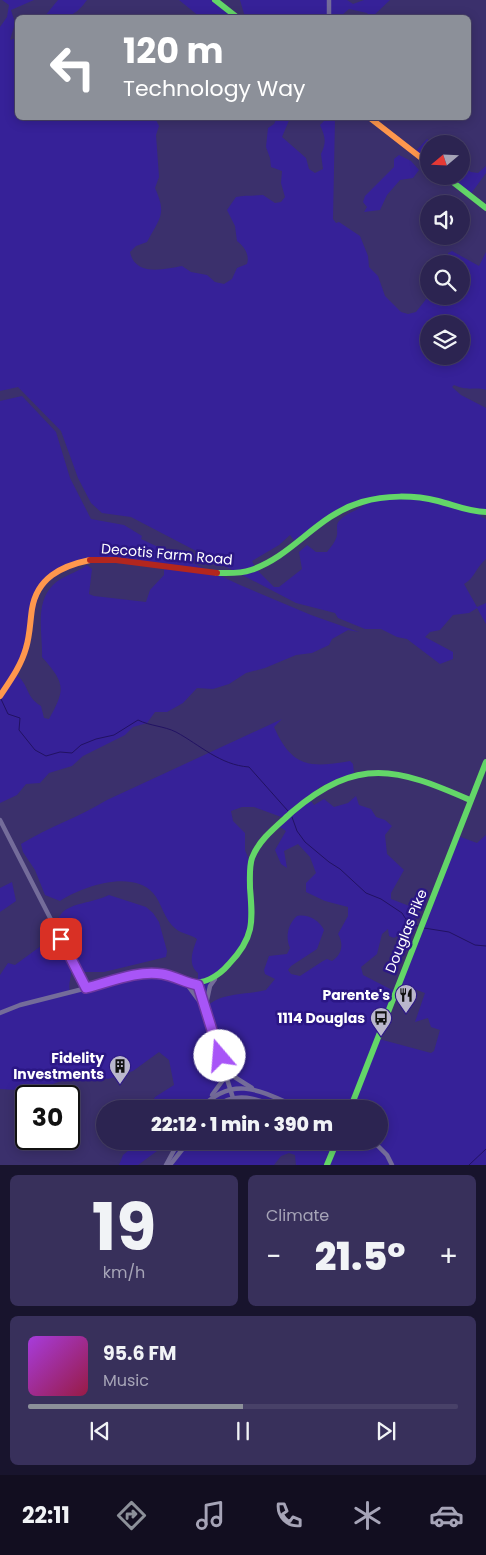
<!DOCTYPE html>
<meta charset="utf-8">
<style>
body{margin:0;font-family:Poppins,sans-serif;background:#38305b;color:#f1f3f6;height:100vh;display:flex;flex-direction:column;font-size:19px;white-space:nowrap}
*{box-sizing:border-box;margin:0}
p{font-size:16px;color:#a6a4b7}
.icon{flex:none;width:28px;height:28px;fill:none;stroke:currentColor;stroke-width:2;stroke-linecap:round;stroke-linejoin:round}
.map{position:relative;height:1165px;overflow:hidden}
.drawer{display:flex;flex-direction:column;gap:10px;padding:10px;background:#18142d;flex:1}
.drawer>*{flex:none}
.guide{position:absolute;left:15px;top:15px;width:456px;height:105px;border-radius:8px;box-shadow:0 2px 12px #0003,0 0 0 1px #484168;background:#8c9099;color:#fff;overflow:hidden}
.needle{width:32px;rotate:251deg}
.controls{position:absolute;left:420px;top:135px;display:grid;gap:10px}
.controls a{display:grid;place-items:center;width:50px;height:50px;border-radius:50%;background:#2c2451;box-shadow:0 2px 12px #0003,0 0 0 1px #484168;font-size:25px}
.speed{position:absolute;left:15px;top:1085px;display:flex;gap:10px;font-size:25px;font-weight:700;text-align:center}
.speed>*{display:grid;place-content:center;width:65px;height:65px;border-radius:50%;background:#2c2451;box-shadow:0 2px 12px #0003,0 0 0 1px #484168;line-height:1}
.speed .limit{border:2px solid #111;border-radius:8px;background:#fff;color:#111}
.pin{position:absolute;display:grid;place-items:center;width:42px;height:42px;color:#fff;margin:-21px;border-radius:10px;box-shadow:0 2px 8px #0006}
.me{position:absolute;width:55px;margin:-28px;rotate:342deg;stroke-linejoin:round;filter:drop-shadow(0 0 4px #0008)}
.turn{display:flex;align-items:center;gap:18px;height:105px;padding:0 25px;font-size:22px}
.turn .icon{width:65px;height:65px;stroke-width:2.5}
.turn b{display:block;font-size:35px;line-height:42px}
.big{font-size:38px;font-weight:800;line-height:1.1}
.drawer .tile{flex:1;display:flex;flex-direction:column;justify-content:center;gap:8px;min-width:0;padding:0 18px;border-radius:8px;background:#38305b}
.drawer .dial{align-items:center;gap:0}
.dial b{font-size:65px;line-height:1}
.song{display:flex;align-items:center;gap:15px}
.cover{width:60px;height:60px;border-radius:8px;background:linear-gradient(135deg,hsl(280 70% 55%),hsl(340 70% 35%))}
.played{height:5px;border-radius:2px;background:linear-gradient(90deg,#8c9099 50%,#484168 50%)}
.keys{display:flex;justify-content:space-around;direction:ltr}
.heat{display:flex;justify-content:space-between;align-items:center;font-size:28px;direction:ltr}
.drawer .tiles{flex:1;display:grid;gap:10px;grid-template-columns:1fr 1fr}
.tile:last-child{grid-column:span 2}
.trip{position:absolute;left:96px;top:1100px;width:292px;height:50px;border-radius:25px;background:#2c2451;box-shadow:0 2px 12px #0003,0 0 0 1px #484168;font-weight:800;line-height:50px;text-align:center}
.menu{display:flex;height:80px;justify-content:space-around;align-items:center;background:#120e20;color:#a6a4b7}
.menu .icon{width:35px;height:35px}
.menu .selected{color:#8c9099}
.menu b{font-size:22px;color:#f1f3f6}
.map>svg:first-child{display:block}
.green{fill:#362198;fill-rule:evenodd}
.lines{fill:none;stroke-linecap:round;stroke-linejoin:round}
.stream{stroke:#221263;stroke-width:1}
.street{stroke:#746c9a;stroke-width:4.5}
.fast{stroke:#63d668;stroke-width:6}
.slow{stroke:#ff974d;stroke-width:6}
.jam{stroke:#b3261e;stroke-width:6}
.route-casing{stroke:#6d37a1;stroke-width:12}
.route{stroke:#a855f7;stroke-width:9}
.labels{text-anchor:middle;stroke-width:5;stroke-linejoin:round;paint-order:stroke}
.street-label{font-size:14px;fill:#fff;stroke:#2b1785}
.poi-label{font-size:14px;font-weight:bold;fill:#fff;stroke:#2b1785;text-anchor:end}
</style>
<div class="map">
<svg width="486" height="1165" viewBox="0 0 486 1165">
<rect width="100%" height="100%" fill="#3b306c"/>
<!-- green -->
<g class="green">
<path d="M2,0H34L11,10L15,23L10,40L17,38L18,118H155L159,126L156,135L159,177L155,188C167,215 160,217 147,242L136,246L130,252C135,277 165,269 182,266L191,272L207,275L215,282L224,284L232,279L237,268L247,264C250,255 244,246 237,241L235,226L227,210L236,197C245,195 253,196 263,195L275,203L281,202L285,197L281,183L282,171L271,167L270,158L266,147L268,128L274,124L277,118H290L282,137L306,158L309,169L315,173L323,169L321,154C327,142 325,136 320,125L327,118H335L333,219L336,223L339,222L360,236L368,256L369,267L378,276L385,296L401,312L408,314L416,312L427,298L461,296V264H457L454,257L448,255V253L452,251L479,266L486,252V390C474,386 470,392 454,385L452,387L461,395L486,408V513L480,516L486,519V559C476,567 475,578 464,584L477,607L486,603V624L477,608L469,613L453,615L440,630L430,632L425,637L453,652V659L440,664L407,639L397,637L381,629H365L338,618L335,613L296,603L131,517L102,513L91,503L78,478L61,431L18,387L0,391V27L7,17L9,5ZM429,324H461V356H429ZM364,501V505C357,511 346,513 340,520C335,525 338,529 337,535C336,541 331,547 327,552H316L307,545L299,552L302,569L279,587H274L256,569L252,561L279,545L290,535L295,542L342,509Z"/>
<path d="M58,0H87C74,18 66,18 44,17Z"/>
<polygon points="179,0 216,0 239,17 200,17"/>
<polygon points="240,0 347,0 353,4 364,0 390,0 371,18 367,13 349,9 341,16 331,17 245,17"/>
<polygon points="427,139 433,144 429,144 429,163 415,152"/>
<polygon points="399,155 411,161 419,170 413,178 400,180 387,195 380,210 364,212 367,207 363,202 365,196 394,167 394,159"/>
<polygon points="461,165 471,172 478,173 486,166 486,173 470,195 446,176 461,176"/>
<path d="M22,396L56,432L70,478L91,519L124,525L142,536L141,539L240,585L311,615L359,632L348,630L332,639L329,645L312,653L296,655L265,668L246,673L229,684L213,689L197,688L183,703L167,712H155L147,723L133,727L125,735L83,756L72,766L49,773L40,783L26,784L17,795L0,803V401ZM93,558L164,567V575L150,590L146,602L94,596L89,594L92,569L87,565C77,573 63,575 53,585C34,604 43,634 42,657C65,683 66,689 49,719L44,718L41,706C25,696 30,687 17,675L23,664L39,591L59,569Z"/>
<path d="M282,719L274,727C292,768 311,768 350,761L353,764L354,773L320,787L308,797L314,805L324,799L334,807L348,803L356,796L359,805L371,809L376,817L385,820L392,826L385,835L387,854L404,870L391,893V899L412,907L415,914L409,928L394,938L389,936L388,929L382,934L377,954L361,967L363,975L394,991L379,1039L431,1053L434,1051L440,1030L431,1027L428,1018L415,1022L425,993L398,983L458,836L477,843L486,835V1165H296L295,1155L289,1153L281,1156L274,1165H168L182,1141H380V1109H148L155,1097L174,1085L169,1060L159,1052L133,1071L108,1079L82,1074L32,1091L0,1089V975L8,963L15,965L45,943L47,939L42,932C55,934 70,958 71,972C71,979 68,984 70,992C91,986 125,973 146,973C167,973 178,986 198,981V973C187,964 193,950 197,939C190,934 182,934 176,929C164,920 162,903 153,893C132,869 81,887 60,901L45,895L35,870L23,852L21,844C49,827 79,817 107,800ZM242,807H254L284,818L277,825L286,831L275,850L281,864L287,868L284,851L298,844L310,857L316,873L306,883V892L325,901L348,907V916L338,934C344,944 342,955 332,961L327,959L323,961L300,976L291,974L288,970L291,966L317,949L324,930C319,920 308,914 297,916C288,924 285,937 290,948L287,954L269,956L264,970L265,974L275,979L266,990C247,995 217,992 205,1009L211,980L238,954L252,931L249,860L245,850V833L233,821L231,811Z"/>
<polygon points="12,882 16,901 0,912 0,888"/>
<path d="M109,895L146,907L153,913L159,922L167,951L166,957L104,972H82C73,963 69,952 64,942C43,901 85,907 109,895Z"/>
<polygon points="140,1141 165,1141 161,1148 138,1165 119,1165 123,1155"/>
</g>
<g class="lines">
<!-- stream -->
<g class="stream">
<path d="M1,699L8,714L20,718L19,730L35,750L46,756L60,752L72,753L81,745L96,739L114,735L138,720C150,726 164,726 176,732C200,745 220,765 249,767L288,811"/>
<polyline points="292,817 297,831 305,842 329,862 340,869 366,893 381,899 402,913 409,924 418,926"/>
<polyline points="424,928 449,932 475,945 486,946"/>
<polyline points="469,1165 486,1149"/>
</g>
<!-- street -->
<g class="street">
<polyline points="329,0 329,18"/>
<polyline points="0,820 86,988"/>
<polyline points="198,985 203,1001"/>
<polyline points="205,1009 233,1098"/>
<polyline points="205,1009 210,986 215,979"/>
<polyline points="0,1013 20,1005 150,972 174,977 186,983 205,1009"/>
<polyline points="212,1095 223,1080 225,1071 252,1088"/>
<path d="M200,1109C234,1073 263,1092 301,1109"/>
<path d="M213,1109C234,1089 259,1099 282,1109"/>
<polyline points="362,1141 377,1145"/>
<polyline points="373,1141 387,1155 392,1165"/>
<polyline points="166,1165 179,1141"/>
<polyline points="170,1165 189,1141"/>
</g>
<!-- fast -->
<g class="fast">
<polyline points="215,0 238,18"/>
<polyline points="445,176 486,208"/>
<path d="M217,573C229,573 240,574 251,570C293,556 317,515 362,502C385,495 414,495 438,501C454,505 469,512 486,512"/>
<path d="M186,983C204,984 217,978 229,964C254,938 253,922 250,888C250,878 249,867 252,858C259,839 278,825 292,812C358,756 397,768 470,800"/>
<polyline points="350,1109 486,762"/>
<polyline points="327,1165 337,1141"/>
</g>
<!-- slow -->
<g class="slow">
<polyline points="370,118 429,164"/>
<path d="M0,696C10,681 21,666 26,648C30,635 30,622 32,609C37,578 61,566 90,560"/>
</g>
<!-- jam -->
<polyline class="jam" points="90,560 116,560 217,573"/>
</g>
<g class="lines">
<!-- route casing -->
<g class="route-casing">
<path id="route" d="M61,939L86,988C110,982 137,970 162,974C175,976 185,983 198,985L220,1056"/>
</g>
<!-- route -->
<use href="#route" class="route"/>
</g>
<!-- icons -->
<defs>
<g id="restaurant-pin" transform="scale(1.125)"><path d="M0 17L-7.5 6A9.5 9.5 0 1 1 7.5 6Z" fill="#bab7cc" stroke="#2b1785"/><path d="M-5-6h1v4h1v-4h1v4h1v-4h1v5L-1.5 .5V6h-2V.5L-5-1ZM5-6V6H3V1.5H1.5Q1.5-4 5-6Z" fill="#111"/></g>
<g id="bus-pin" transform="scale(1.125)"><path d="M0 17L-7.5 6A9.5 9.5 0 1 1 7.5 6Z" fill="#bab7cc" stroke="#2b1785"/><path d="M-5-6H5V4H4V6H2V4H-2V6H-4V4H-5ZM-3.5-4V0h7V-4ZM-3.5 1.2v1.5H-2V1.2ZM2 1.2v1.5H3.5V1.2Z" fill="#111"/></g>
<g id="building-pin" transform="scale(1.125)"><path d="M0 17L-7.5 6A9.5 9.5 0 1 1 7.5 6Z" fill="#bab7cc" stroke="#2b1785"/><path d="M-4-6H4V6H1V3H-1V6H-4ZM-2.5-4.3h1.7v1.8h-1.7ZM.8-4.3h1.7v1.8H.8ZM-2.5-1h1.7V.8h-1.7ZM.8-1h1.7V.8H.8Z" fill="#111"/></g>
</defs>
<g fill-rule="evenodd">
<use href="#restaurant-pin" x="406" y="995"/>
<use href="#bus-pin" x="381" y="1018"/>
<use href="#building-pin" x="120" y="1066"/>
</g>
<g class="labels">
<!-- street labels -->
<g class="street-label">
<text transform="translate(167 554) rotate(5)" y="5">Decotis Farm Road</text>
<text transform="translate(406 931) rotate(-68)" y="5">Douglas Pike</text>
</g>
<!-- poi labels -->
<g class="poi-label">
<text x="390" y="1000">Parente's</text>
<text x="365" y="1023">1114 Douglas</text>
<text x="104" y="1063">Fidelity<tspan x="104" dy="16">Investments</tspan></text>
</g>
</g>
</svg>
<div class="controls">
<a><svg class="needle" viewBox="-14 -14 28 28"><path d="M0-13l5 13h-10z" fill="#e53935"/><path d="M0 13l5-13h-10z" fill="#a6a4b7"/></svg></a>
<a><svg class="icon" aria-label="sound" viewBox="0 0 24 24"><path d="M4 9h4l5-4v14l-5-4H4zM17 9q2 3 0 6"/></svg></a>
<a><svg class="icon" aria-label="search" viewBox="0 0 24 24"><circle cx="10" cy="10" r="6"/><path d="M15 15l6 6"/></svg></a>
<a><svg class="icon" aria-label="layers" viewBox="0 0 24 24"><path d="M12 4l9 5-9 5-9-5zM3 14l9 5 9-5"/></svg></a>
</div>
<div class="speed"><div class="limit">30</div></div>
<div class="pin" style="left:61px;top:939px;background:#d93025"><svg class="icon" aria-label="arrive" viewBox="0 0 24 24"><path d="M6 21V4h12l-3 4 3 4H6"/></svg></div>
<svg class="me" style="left:220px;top:1056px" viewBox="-20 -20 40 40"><circle r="19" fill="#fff"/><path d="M0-13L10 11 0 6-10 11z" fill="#a855f7"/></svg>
<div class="trip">22:12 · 1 min · 390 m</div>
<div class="guide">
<div class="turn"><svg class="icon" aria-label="left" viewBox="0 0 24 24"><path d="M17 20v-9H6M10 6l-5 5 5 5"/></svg><div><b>120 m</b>Technology Way</div></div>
</div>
</div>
<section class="drawer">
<div class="tiles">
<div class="tile dial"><b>19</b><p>km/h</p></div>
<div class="tile"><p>Climate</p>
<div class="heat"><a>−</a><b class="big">21.5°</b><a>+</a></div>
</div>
<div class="tile">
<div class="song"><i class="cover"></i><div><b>95.6 FM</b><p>Music</p></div></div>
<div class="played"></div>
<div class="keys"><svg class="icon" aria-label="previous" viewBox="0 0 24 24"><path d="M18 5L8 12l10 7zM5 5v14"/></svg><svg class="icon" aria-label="pause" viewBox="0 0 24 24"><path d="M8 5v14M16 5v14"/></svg><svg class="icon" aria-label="next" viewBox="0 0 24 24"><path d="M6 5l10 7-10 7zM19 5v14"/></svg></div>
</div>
</div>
</section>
<nav class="menu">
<b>22:11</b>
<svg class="icon selected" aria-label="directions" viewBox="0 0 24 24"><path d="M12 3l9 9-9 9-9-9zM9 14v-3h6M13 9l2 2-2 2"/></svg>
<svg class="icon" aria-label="music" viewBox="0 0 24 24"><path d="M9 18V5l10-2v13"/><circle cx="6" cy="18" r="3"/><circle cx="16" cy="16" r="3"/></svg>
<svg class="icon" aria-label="phone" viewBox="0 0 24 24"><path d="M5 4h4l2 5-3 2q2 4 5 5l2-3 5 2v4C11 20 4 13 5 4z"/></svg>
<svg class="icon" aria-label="climate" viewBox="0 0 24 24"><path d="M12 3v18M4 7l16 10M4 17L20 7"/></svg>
<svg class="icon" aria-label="car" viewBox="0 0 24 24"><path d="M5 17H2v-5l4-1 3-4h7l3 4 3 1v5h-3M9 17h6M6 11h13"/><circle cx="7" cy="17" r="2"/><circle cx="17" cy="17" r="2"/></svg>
</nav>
